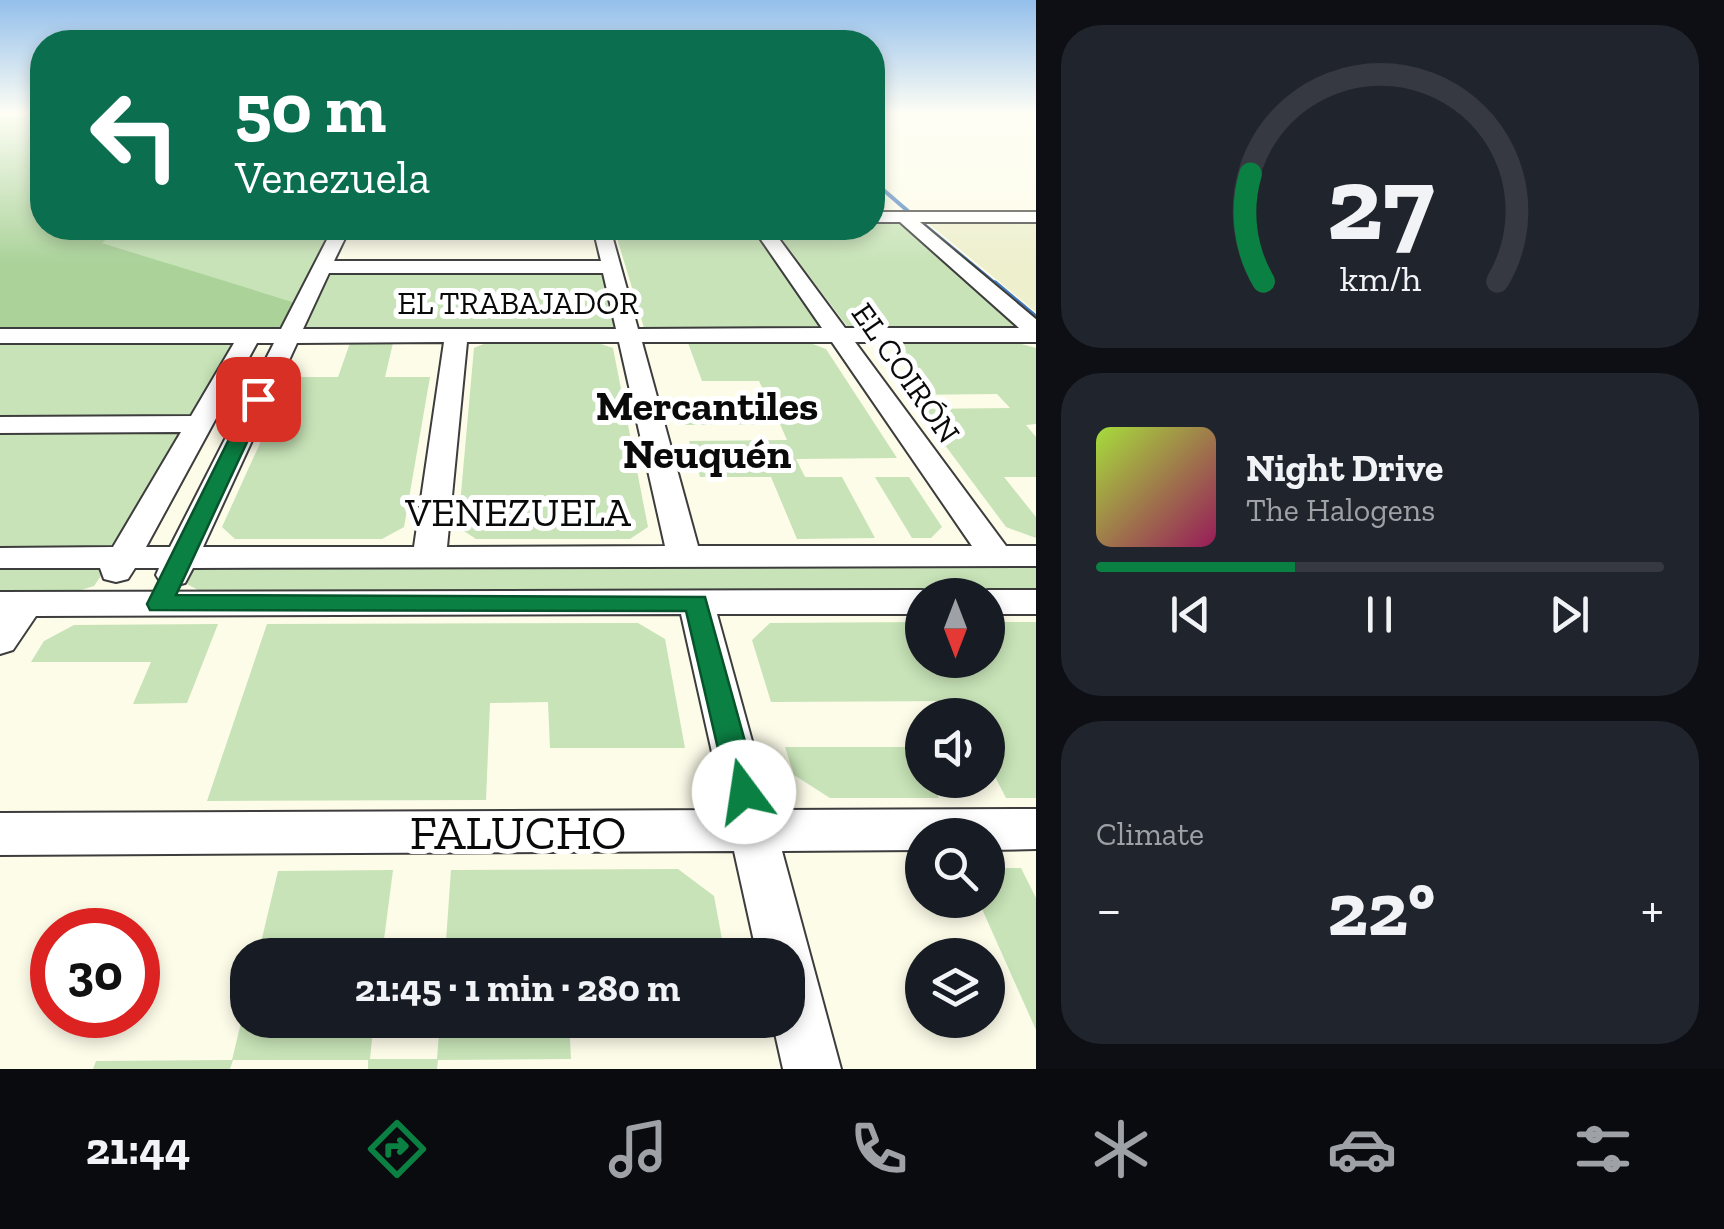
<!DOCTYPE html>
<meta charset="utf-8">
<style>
body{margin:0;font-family:"Zilla Slab",serif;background:#20242c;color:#f1f3f6;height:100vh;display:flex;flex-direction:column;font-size:38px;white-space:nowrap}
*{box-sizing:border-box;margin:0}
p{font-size:32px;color:#9ea1a6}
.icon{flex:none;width:55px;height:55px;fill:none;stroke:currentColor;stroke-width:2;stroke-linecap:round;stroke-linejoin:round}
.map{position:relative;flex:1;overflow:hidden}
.details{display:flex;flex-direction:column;gap:25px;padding:25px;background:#0d0f14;width:688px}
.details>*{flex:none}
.banner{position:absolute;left:30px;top:30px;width:855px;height:210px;border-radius:40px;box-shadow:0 5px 15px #0003;background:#0b6e4f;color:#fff;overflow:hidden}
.needle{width:65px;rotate:180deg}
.tools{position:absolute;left:905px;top:578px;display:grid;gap:20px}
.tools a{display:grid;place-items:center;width:100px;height:100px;border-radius:50%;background:#171b24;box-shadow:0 5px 15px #0003;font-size:50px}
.speed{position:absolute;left:30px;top:908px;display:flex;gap:20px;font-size:50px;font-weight:700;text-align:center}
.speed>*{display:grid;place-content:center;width:130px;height:130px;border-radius:50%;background:#171b24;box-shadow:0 5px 15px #0003;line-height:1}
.speed .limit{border:15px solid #d22;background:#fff;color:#111}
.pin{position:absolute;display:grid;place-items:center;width:85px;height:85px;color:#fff;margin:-42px;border-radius:20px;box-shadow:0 5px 15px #0006}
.me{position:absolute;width:110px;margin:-55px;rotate:346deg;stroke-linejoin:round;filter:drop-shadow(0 0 8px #0008)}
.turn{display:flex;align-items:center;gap:35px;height:210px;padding:0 40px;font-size:45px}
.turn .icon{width:130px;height:130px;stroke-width:2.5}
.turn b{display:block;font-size:70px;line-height:85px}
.big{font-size:75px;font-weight:700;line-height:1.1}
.details .card{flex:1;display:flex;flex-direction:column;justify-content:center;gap:15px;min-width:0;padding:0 35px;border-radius:40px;background:#20242c}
.details .dial{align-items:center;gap:0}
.dial svg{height:260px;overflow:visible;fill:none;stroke:#363941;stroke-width:7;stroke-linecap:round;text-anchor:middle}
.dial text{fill:#f1f3f6;stroke:none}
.song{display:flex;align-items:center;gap:30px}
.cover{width:120px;height:120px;border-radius:15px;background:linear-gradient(135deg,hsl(80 70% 55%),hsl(330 70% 35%))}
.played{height:10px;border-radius:5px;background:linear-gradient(90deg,#0b8043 35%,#363941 35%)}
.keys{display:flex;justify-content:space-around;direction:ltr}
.heat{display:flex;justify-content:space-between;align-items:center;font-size:55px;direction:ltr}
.trip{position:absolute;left:230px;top:938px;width:575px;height:100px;border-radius:40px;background:#171b24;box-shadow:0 5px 15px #0003;font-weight:700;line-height:100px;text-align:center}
.dock{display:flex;height:160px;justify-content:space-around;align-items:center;background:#090b0e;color:#9ea1a6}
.dock .icon{width:70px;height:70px}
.dock .active{color:#0b8043}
.dock b{font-size:45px;color:#f1f3f6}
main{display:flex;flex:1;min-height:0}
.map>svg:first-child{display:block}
.farmland{fill:#edefcd}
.green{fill:#c7e3b7}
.forest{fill:#aad299}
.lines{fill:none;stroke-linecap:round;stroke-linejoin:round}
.stream-far2{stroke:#427abe;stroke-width:2.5}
.stream-far1{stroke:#427abe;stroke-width:4}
.stream{stroke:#427abe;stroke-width:5}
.minor-casing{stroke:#3d3d3d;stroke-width:4}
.minor{fill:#fff;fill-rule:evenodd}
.route{fill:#0b8043;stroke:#07532c;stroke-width:2.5}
.labels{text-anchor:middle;stroke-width:10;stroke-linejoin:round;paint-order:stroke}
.far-street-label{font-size:32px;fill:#0a0a0a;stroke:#fff}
.street-label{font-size:40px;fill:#0a0a0a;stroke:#fff}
.neighbourhood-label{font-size:42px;font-weight:bold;fill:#0a0a0a;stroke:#fff}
.near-street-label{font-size:48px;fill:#0a0a0a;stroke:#fff}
</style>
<main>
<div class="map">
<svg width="1037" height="1069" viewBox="0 0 1037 1069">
<rect width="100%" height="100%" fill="#fdfce9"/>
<!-- farmland -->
<polygon class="farmland" points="928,223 1036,223 1036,312"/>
<!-- green -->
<g class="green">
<polygon points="873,220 899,220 1022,330 850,330 773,228 872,228"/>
<polygon points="119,228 331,228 293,302 101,243"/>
<polygon points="614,228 752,228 823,330 645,331"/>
<polygon points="329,272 603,272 615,330 302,330"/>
<polygon points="238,339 192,419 0,420 0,340"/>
<polygon points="350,343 393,343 385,377 430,377 404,527 382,539 235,539 222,527 290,377 338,377"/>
<polygon points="486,343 598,343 613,348 648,527 630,539 476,539 458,527 474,348"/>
<polygon points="688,343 810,343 826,349 897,458 796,459 805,477 842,477 875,538 797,539 771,477 700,477 689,441 787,440 780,424 684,425 680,409 772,408 759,381 702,381"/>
<polygon points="896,343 1018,343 1036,348 1036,424 1026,425 1036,437 1036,477 1004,477 1036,517 1036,538 1006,527 918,409 1010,408 997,394 907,395 897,381 926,380"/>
<polygon points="186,430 117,548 0,548 0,431"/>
<polygon points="875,477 909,477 942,527 931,538 912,538"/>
<polygon points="98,563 103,573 94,586 81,590 0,590 0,564"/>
<polygon points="1037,563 1036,590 198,590 185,583 196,566"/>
<polygon points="922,622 922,660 988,660 988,622 1036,622 1036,798 1006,798 988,763 988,715 962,715 954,701 771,702 752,640 770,623"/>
<polygon points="638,623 665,639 685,748 550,748 548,702 490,703 486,800 207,801 267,624"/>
<polygon points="218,624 187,703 133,704 151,662 31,662 44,641 74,625"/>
<polygon points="785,747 916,747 922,762 922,780 931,780 939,798 830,798 794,775"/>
<polygon points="988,868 1021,868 1036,898 1036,1030 978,900 988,900"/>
<polygon points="678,869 714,896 722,939 566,940 566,955 445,955 451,870"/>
<polygon points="393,870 382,955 258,955 278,871"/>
<polygon points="247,998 248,1020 374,1020 370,1059 437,1059 440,1020 569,1020 571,1059 438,1060 437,1069 368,1069 368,1060 233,1060 230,1069 93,1069 96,1061 232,1060"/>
</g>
<!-- forest -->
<polygon class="forest" points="0,114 42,114 42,228 119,228 102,243 293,302 280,327 0,328"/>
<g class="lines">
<!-- stream-far2 -->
<polyline class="stream-far2" points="872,180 883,189"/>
<!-- stream-far1 -->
<g class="stream-far1">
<polyline points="880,187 909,212"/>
<polyline points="908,212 1037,212"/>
<polyline points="917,219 998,286"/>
</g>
<!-- stream -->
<polyline class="stream" points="995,283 1037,318"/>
<!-- minor casing -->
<g class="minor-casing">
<g id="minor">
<path d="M872,212H1037V222H920L1037,320V342H855L1006,546H1037V566L193,568L185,583L173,586L161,583L156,575L159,568H135L128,579L116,582L104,579L100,568H0V548L113,547L181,432L0,433V417L191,416L234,343H0V329H281L333,228H350L334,261H601L593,228H610L638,329L822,328L753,228H771L845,328H1019L900,222H872ZM329,273H603L616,329H303ZM444,342L414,547H203L297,343ZM467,342H619L665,546L447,547ZM642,342H832L972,546H698ZM257,343H274L170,547H146Z"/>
<polygon points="922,590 936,595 922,595 922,614 717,614 771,810 1037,809 1037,849 988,850 988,835 922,835 922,850 782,851 841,1069 783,1069 772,1020 788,1020 788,955 757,955 734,851 0,855 0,813 725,810 681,614 36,616 13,650 0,654 0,592"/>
<polygon points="988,590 1037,590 1037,614 988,614 988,595 974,595"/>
</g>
</g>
<!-- minor -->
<use href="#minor" class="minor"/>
</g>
<!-- sky -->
<linearGradient id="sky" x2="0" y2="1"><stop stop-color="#93bfeb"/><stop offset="0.43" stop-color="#fefef5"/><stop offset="1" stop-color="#fefef5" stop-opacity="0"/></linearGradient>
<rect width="1037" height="264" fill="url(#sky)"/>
<!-- route -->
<polygon class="route" points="258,393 267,399 176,595 705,597 759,792 755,802 744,806 732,802 728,792 686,611 150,610 147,604 249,399"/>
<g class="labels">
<!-- far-street labels -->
<g class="far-street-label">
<text x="518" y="314">EL TRABAJADOR</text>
<text transform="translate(906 373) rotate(55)" y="11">EL COIRÓN</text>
</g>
<!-- street labels -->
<g class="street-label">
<text x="518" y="526">VENEZUELA</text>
</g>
<!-- neighbourhood labels -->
<g class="neighbourhood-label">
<text x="707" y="420">Mercantiles<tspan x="707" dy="48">Neuquén</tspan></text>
</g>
<!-- near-street labels -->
<g class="near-street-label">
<text x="518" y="849">FALUCHO</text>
</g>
</g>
</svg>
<div class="tools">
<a><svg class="needle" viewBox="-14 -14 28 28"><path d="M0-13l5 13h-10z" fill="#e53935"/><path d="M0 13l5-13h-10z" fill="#9ea1a6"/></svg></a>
<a><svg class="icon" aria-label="sound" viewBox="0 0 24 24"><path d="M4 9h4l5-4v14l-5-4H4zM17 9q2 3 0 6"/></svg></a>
<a><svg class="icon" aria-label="search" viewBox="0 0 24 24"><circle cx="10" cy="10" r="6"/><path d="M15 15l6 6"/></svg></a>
<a><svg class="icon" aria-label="layers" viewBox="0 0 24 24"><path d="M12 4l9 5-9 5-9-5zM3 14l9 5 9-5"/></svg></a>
</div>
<div class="speed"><div class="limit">30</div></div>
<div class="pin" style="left:258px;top:399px;background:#d93025"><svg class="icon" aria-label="arrive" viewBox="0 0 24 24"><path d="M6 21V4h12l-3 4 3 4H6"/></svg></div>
<svg class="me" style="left:744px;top:792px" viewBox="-20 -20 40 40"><circle r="19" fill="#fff"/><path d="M0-13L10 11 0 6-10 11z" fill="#0b8043"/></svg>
<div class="trip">21:45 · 1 min · 280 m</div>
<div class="banner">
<div class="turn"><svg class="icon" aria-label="left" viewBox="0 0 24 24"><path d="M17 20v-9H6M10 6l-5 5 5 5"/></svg><div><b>50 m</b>Venezuela</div></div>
</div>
</div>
<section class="details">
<div class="card dial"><svg viewBox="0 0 100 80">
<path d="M14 69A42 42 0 1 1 86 69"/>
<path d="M14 69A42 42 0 0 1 10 36" stroke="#0b8043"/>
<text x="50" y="56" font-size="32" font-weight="700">27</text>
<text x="50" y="72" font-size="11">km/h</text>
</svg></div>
<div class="card">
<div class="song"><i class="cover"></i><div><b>Night Drive</b><p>The Halogens</p></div></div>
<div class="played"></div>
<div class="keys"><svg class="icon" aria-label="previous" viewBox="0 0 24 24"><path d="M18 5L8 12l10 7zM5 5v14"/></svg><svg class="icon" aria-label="pause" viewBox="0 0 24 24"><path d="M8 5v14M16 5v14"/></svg><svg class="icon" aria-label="next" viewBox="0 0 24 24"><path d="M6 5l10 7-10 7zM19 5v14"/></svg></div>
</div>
<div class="card"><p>Climate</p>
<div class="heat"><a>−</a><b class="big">22°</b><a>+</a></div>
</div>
</section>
</main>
<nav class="dock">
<b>21:44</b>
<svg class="icon active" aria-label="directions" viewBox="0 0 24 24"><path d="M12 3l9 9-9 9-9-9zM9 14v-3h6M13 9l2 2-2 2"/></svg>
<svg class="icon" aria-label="music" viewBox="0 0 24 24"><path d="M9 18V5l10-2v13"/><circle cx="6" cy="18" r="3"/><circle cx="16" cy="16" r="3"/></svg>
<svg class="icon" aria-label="phone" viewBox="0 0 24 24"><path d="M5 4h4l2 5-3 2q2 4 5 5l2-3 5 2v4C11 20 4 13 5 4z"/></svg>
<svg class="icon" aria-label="climate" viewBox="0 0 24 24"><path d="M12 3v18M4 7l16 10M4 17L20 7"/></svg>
<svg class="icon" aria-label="car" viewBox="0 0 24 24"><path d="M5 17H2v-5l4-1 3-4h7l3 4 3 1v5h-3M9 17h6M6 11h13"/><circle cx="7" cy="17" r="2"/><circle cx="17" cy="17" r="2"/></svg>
<svg class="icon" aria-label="filters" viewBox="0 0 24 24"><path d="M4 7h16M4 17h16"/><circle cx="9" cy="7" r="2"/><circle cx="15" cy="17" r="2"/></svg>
</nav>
